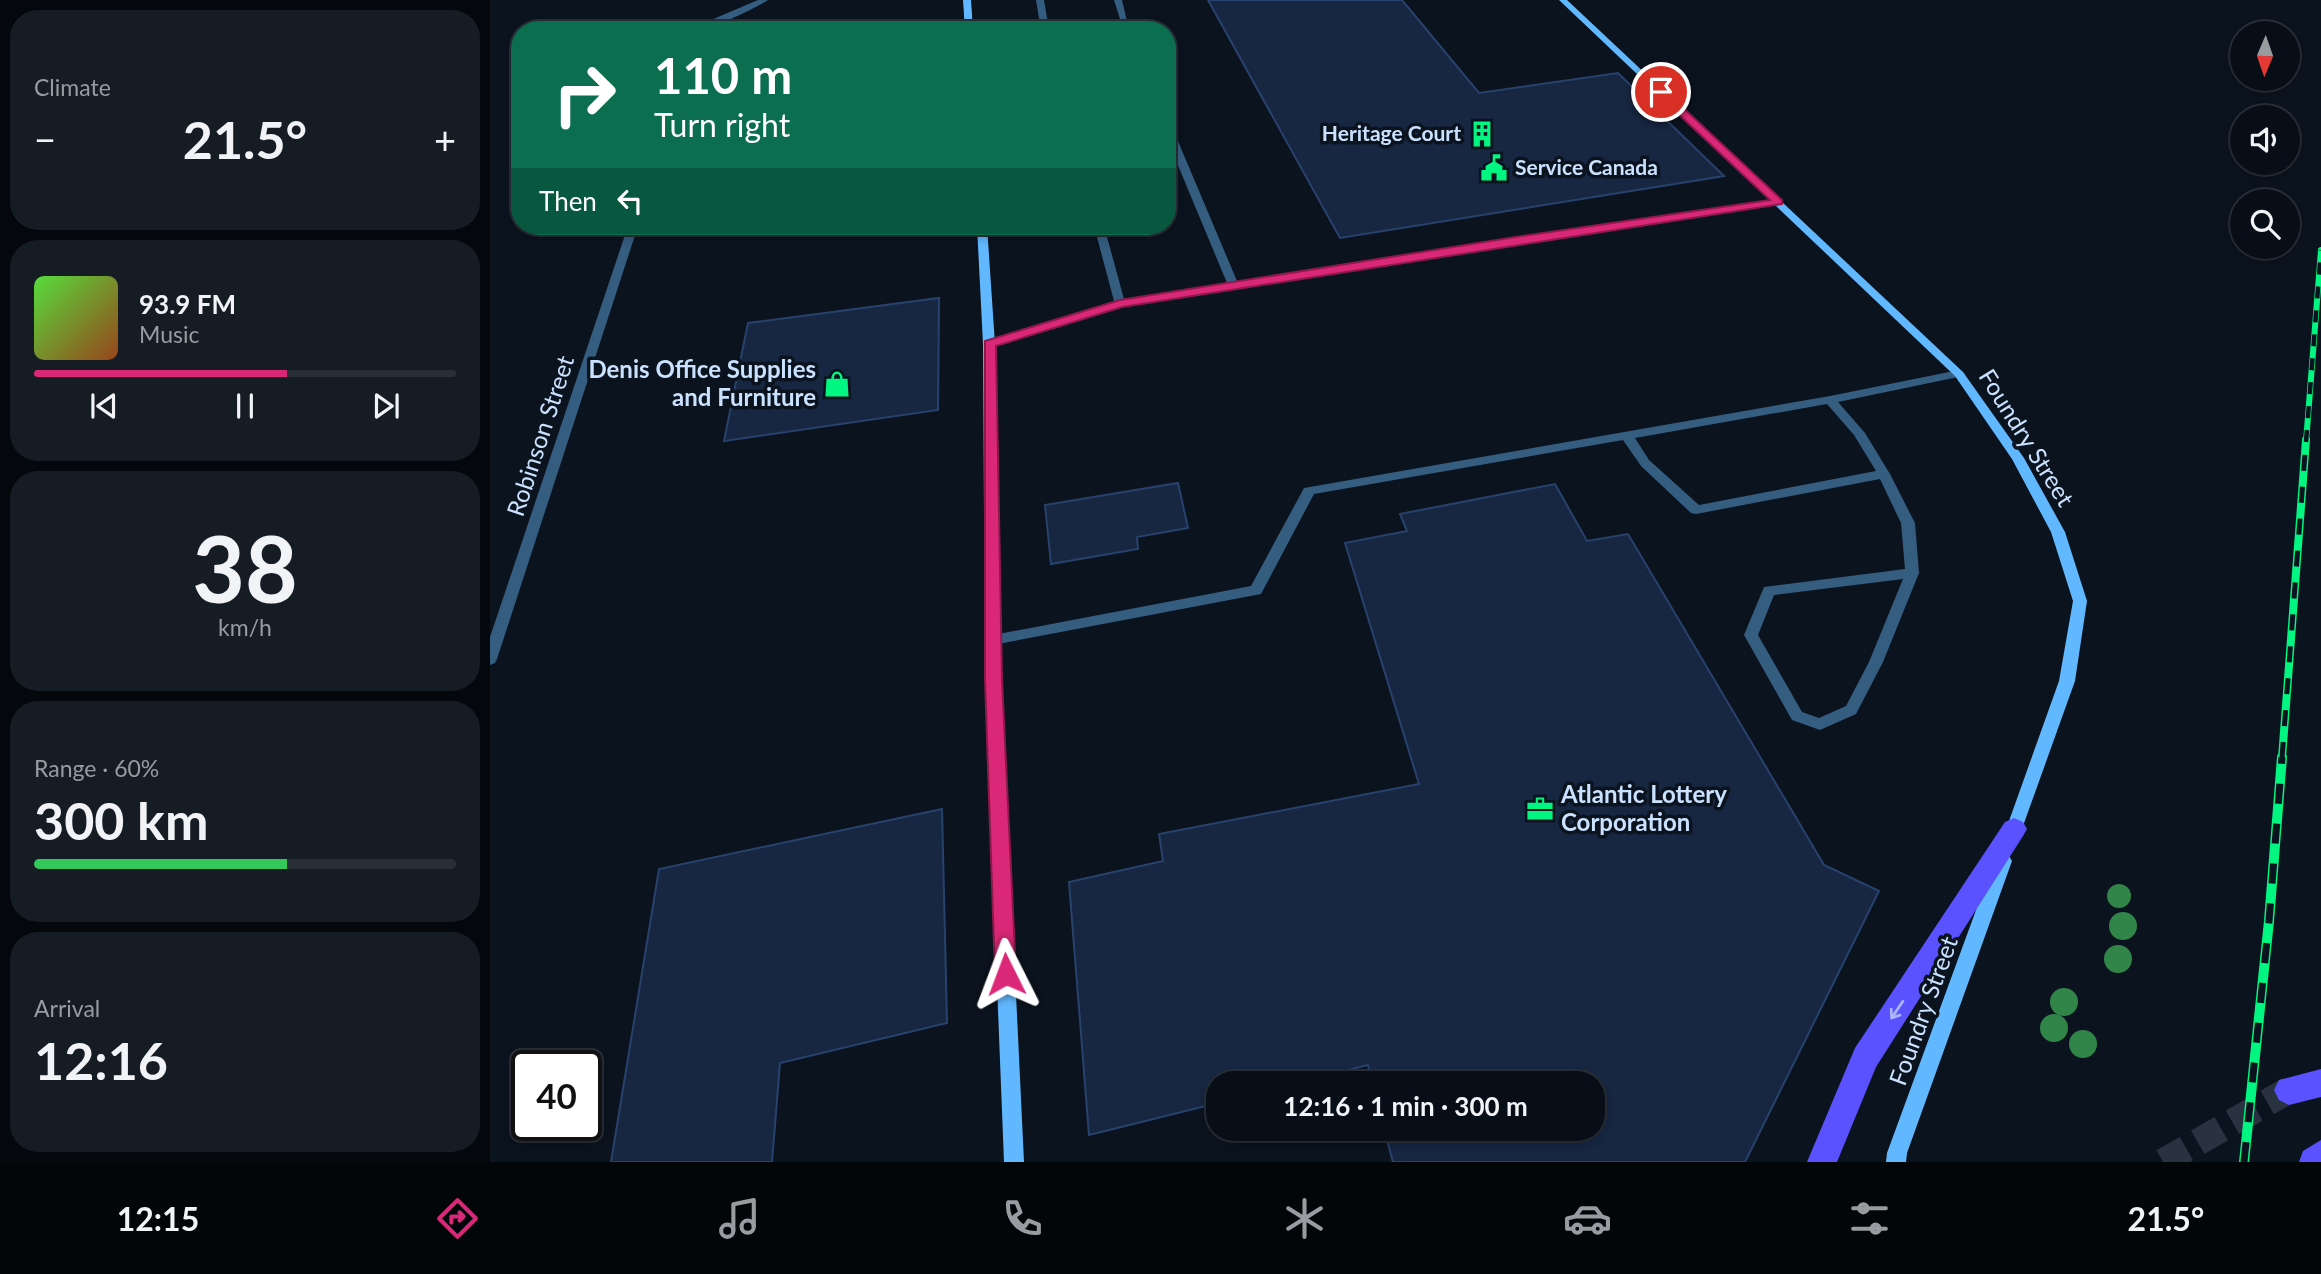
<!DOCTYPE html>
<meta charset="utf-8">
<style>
body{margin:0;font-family:Lato,sans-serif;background:#161c24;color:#f1f3f6;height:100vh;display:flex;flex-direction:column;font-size:26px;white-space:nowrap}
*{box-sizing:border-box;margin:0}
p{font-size:23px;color:#989ca1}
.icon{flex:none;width:38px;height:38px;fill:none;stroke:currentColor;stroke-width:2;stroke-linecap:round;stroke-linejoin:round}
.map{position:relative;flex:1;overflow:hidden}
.details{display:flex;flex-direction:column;gap:10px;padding:10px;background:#04080d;width:490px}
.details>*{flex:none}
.hud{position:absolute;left:21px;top:21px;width:665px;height:214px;border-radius:28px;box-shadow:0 4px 10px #0003,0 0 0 2px #292e36;background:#0b6e4f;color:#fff;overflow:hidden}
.needle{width:46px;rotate:182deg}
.controls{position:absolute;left:1740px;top:21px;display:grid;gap:14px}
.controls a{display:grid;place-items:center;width:70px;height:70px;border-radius:50%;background:#080e17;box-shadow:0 4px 10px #0003,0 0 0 2px #292e36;font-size:35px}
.speed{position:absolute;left:21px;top:1050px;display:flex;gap:14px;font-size:35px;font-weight:700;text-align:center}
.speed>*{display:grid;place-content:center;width:91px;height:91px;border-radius:50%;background:#080e17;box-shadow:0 4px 10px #0003,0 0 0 2px #292e36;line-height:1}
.speed .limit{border:4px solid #111;border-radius:10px;background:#fff;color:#111}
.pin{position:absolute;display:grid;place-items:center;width:60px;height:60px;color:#fff;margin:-30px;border:4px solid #fff;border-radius:50%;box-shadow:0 2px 7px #0007}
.me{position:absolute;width:77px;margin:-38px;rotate:357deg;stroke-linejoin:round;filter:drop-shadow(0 0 5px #0008)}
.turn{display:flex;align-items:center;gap:24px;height:147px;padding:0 28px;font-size:32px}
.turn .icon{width:91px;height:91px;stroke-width:2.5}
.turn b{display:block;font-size:49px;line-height:60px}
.then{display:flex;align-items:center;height:66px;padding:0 28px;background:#0003;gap:14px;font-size:26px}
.big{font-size:52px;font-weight:700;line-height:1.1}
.details .widget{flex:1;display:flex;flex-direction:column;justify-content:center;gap:10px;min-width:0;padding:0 24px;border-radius:28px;background:#161c24}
.details .dial{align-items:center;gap:0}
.dial b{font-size:91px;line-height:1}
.song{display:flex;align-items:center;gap:21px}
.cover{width:84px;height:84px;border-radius:10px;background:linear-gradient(135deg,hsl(110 70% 55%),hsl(20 70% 35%))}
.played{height:7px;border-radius:4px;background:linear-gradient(90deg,#db2777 60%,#292e36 60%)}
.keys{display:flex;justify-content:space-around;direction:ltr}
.heat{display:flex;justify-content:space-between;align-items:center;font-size:38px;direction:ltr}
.charge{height:10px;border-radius:5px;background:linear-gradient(90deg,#34c759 60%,#292e36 0)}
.trip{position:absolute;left:716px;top:1071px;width:399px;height:70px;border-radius:28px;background:#080e17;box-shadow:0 4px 10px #0003,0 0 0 2px #292e36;font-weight:700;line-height:70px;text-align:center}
.menu{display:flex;height:112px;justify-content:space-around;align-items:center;background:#030609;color:#989ca1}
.menu .icon{width:49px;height:49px}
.menu .current{color:#db2777}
.menu b{font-size:32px;color:#f1f3f6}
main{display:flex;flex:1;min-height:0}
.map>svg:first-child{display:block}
.building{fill:#172641;stroke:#28426e;stroke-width:2}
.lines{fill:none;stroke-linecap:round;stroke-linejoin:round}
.primary-tunnel{stroke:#283241;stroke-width:27;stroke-dasharray:27 13;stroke-linecap:butt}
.lane{fill:#355d80;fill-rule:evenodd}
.street{fill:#355d80;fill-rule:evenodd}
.secondary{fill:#61b8ff;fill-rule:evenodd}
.primary{fill:#5a51ff;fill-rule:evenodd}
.rail-far2-casing{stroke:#00f581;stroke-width:6}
.rail-far1-casing{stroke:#00f581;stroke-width:8}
.rail-casing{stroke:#00f581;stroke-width:10}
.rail-far2{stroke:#0b131f;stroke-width:4.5;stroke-dasharray:12;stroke-linecap:butt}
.rail-far1{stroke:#0b131f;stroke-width:5;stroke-dasharray:16;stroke-linecap:butt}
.rail{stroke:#0b131f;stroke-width:7;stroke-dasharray:20;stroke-linecap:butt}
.tree{fill:#328549}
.oneway{stroke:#a8b6ff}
.route{fill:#db2777;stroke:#8e194d;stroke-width:2}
.labels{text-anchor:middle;stroke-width:7;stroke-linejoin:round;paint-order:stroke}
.far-poi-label{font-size:21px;font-weight:bold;fill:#cae2ff;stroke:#0b131f;text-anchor:end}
.poi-label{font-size:24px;font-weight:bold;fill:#cae2ff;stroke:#0b131f;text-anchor:end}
.street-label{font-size:24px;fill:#cae2ff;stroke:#0b131f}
</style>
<main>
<section class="details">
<div class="widget"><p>Climate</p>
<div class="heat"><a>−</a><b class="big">21.5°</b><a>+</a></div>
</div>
<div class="widget">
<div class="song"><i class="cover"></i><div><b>93.9 FM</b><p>Music</p></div></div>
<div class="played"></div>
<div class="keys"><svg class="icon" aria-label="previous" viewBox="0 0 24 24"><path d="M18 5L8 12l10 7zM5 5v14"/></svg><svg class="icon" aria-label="pause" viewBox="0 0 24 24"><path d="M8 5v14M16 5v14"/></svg><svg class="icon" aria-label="next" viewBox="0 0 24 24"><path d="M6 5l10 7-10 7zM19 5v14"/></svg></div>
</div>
<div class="widget dial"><b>38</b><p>km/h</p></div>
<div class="widget"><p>Range · 60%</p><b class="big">300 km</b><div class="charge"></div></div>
<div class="widget"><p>Arrival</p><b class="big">12:16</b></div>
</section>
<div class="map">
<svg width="1831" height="1162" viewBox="0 0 1831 1162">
<rect width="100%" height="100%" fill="#0b131f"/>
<!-- building -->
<g class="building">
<polygon points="718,0 912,0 989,93 1128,73 1234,176 850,238"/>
<polygon points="449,298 448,410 234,441 258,323"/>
<polygon points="688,483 698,528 647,537 648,549 561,564 555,505"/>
<polygon points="1065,484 1097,541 1138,534 1334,865 1389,891 1255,1162 903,1162 894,1129 1102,1129 1102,1083 882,1083 878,1065 806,1083 728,1083 728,1103 599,1135 579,882 673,861 669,834 929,784 855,543 917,531 910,514"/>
<polygon points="452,809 457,1023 290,1063 282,1162 121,1162 169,869"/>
</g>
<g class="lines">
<!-- primary-tunnel -->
<polyline class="primary-tunnel" points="1673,1162 1799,1090"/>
<!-- lane -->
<g class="lane">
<polygon points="546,0 554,0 559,30 551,30"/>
<polygon points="624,0 632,0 639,30 633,30 631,24 588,30 566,30 630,19"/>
<polygon points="677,124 682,127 747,281 1032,236 1288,199 1293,202 1288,205 1032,242 632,306 503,346 495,346 495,342 624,301 604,226 614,226 634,299 737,283 677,139"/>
<path d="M1469,370L1475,374L1473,376L1348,402L1375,433L1400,474L1425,523L1429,573L1393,662L1366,714L1330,730L1302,720L1254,635L1274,587L1415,569L1411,523L1390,479L1206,514L1201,513L1151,466L1133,440L824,494L771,594L503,645L498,644L496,640L498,636L503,635L761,586L814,488L1340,396ZM1337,404L1364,435L1386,471L1209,505L1159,460L1145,438ZM1413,579L1379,662L1356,706L1329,718L1312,712L1268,635L1284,595Z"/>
</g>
<!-- street -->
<g class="street">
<path d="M268,0H278C268,7 220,30 210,30L221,20Z"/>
<polygon points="138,226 148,226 7,659 5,663 0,665 0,637"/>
</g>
<!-- secondary -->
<g class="secondary">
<polygon points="473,0 481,0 483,30 475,30"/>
<polygon points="1069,0 1077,0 1473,372 1534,458 1575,532 1597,601 1585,681 1528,840 1522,842 1516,840 1514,835 1569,681 1583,601 1561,532 1522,459 1465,376"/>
<polygon points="487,226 497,226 505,344 511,680 534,1162 514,1162 495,680 493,344"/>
<polygon points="1513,854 1519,856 1522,861 1417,1153 1416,1162 1396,1162 1397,1153 1504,861 1507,856"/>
</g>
<!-- primary -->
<g class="primary">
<polygon points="1524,818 1533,822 1537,829 1533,836 1386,1067 1347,1162 1317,1162 1365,1048 1515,822"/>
<polygon points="1831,1069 1831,1097 1799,1105 1789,1100 1784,1090 1789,1080"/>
<polygon points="1831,1140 1831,1162 1809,1162 1813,1151"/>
</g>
<!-- rail-far2 casing -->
<g class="rail-far2-casing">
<polyline id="rail-far2" points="1816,442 1831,250"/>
</g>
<!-- rail-far1 casing -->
<g class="rail-far1-casing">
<polyline id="rail-far1" points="1792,758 1816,440"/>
</g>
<!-- rail casing -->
<g class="rail-casing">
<polyline id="rail" points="1754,1162 1779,921 1792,757"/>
</g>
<!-- rail-far2 -->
<use href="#rail-far2" class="rail-far2"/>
<!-- rail-far1 -->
<use href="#rail-far1" class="rail-far1"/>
<!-- rail -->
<use href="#rail" class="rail"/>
</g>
<!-- trees -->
<g class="tree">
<circle cx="1629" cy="896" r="12"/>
<circle cx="1633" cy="926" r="14"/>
<circle cx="1628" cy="959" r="14"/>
<circle cx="1574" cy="1002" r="14"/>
<circle cx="1564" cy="1028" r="14"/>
<circle cx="1593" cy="1044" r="14"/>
</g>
<!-- one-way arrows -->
<defs><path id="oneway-shaft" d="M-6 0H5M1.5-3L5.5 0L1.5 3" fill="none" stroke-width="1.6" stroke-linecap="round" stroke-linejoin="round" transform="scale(1.75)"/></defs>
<use class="oneway" href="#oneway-shaft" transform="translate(1407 1010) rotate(124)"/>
<!-- route -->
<polygon class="route" points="1167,90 1174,90 1292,200 1292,204 632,307 506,346 512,680 526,974 523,981 516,984 509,981 505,974 495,680 495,341 630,300 1032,236 1280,200 1167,94"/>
<!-- icons -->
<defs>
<g id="building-bare" transform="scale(2.1)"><path d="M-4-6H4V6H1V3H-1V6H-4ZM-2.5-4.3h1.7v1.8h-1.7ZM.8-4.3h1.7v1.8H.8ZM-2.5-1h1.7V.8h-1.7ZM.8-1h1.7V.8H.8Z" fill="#00f581" stroke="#0b131f" stroke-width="2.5" paint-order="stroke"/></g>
<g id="civic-bare" transform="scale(2.1)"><path d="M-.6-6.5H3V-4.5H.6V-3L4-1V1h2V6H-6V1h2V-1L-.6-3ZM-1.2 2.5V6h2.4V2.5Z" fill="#00f581" stroke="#0b131f" stroke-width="2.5" paint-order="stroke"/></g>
<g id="shop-bare" transform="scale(2.1)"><path d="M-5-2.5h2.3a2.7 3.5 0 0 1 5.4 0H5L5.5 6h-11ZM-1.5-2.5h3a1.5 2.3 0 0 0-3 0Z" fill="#00f581" stroke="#0b131f" stroke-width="2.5" paint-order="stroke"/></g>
<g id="office-bare" transform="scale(2.1)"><path d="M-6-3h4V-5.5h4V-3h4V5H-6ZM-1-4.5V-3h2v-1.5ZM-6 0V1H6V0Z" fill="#00f581" stroke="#0b131f" stroke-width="2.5" paint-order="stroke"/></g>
</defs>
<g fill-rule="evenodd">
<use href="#building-bare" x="992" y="134"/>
<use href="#civic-bare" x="1004" y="168"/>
<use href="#shop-bare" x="347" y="384"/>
<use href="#office-bare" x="1050" y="809"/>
</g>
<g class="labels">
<!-- far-poi labels -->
<g class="far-poi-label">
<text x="971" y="141">Heritage Court</text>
<text x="1025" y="175" text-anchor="start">Service Canada</text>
</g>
<!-- poi labels -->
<g class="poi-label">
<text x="326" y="378">Denis Office Supplies<tspan x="326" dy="28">and Furniture</tspan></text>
<text x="1071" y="803" text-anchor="start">Atlantic Lottery<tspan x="1071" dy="28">Corporation</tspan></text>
</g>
<!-- street labels -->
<g class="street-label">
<text transform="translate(51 436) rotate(-72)" y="8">Robinson Street</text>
<text transform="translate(1536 438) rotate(58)" y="8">Foundry Street</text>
<text transform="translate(1434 1011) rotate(-70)" y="8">Foundry Street</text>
</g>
</g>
</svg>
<div class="controls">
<a><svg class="needle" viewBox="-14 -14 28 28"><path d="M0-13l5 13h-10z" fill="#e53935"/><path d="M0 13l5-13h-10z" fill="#989ca1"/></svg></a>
<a><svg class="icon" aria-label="sound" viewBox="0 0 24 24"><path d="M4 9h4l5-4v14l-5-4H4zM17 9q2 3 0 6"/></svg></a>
<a><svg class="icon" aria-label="search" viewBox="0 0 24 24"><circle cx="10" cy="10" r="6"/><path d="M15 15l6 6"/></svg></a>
</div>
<div class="speed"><div class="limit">40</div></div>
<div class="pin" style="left:1171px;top:92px;background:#d93025"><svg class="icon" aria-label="arrive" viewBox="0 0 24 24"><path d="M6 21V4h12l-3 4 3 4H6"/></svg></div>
<svg class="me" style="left:516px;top:974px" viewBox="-20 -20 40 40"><path d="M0-17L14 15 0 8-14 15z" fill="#db2777" stroke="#fff" stroke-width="4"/></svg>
<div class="trip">12:16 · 1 min · 300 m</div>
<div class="hud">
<div class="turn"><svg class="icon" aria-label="right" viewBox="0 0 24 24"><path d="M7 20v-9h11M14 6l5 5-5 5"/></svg><div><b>110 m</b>Turn right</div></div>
<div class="then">Then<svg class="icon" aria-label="left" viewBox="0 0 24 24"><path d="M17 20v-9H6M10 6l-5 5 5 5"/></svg></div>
</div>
</div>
</main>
<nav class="menu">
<b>12:15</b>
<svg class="icon current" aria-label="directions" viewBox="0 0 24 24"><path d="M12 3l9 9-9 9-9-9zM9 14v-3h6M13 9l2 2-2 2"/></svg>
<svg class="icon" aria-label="music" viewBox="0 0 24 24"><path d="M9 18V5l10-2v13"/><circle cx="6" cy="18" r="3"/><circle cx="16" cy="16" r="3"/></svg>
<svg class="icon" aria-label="phone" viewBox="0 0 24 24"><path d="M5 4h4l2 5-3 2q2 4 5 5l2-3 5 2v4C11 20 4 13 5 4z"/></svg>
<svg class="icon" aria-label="climate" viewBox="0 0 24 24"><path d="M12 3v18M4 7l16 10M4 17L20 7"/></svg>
<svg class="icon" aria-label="car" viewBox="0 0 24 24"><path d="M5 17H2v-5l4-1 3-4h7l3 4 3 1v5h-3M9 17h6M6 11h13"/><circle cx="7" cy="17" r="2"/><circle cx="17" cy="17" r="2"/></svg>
<svg class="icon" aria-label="filters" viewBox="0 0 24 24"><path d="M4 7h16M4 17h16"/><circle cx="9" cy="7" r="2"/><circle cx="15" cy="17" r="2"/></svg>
<b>21.5°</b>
</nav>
